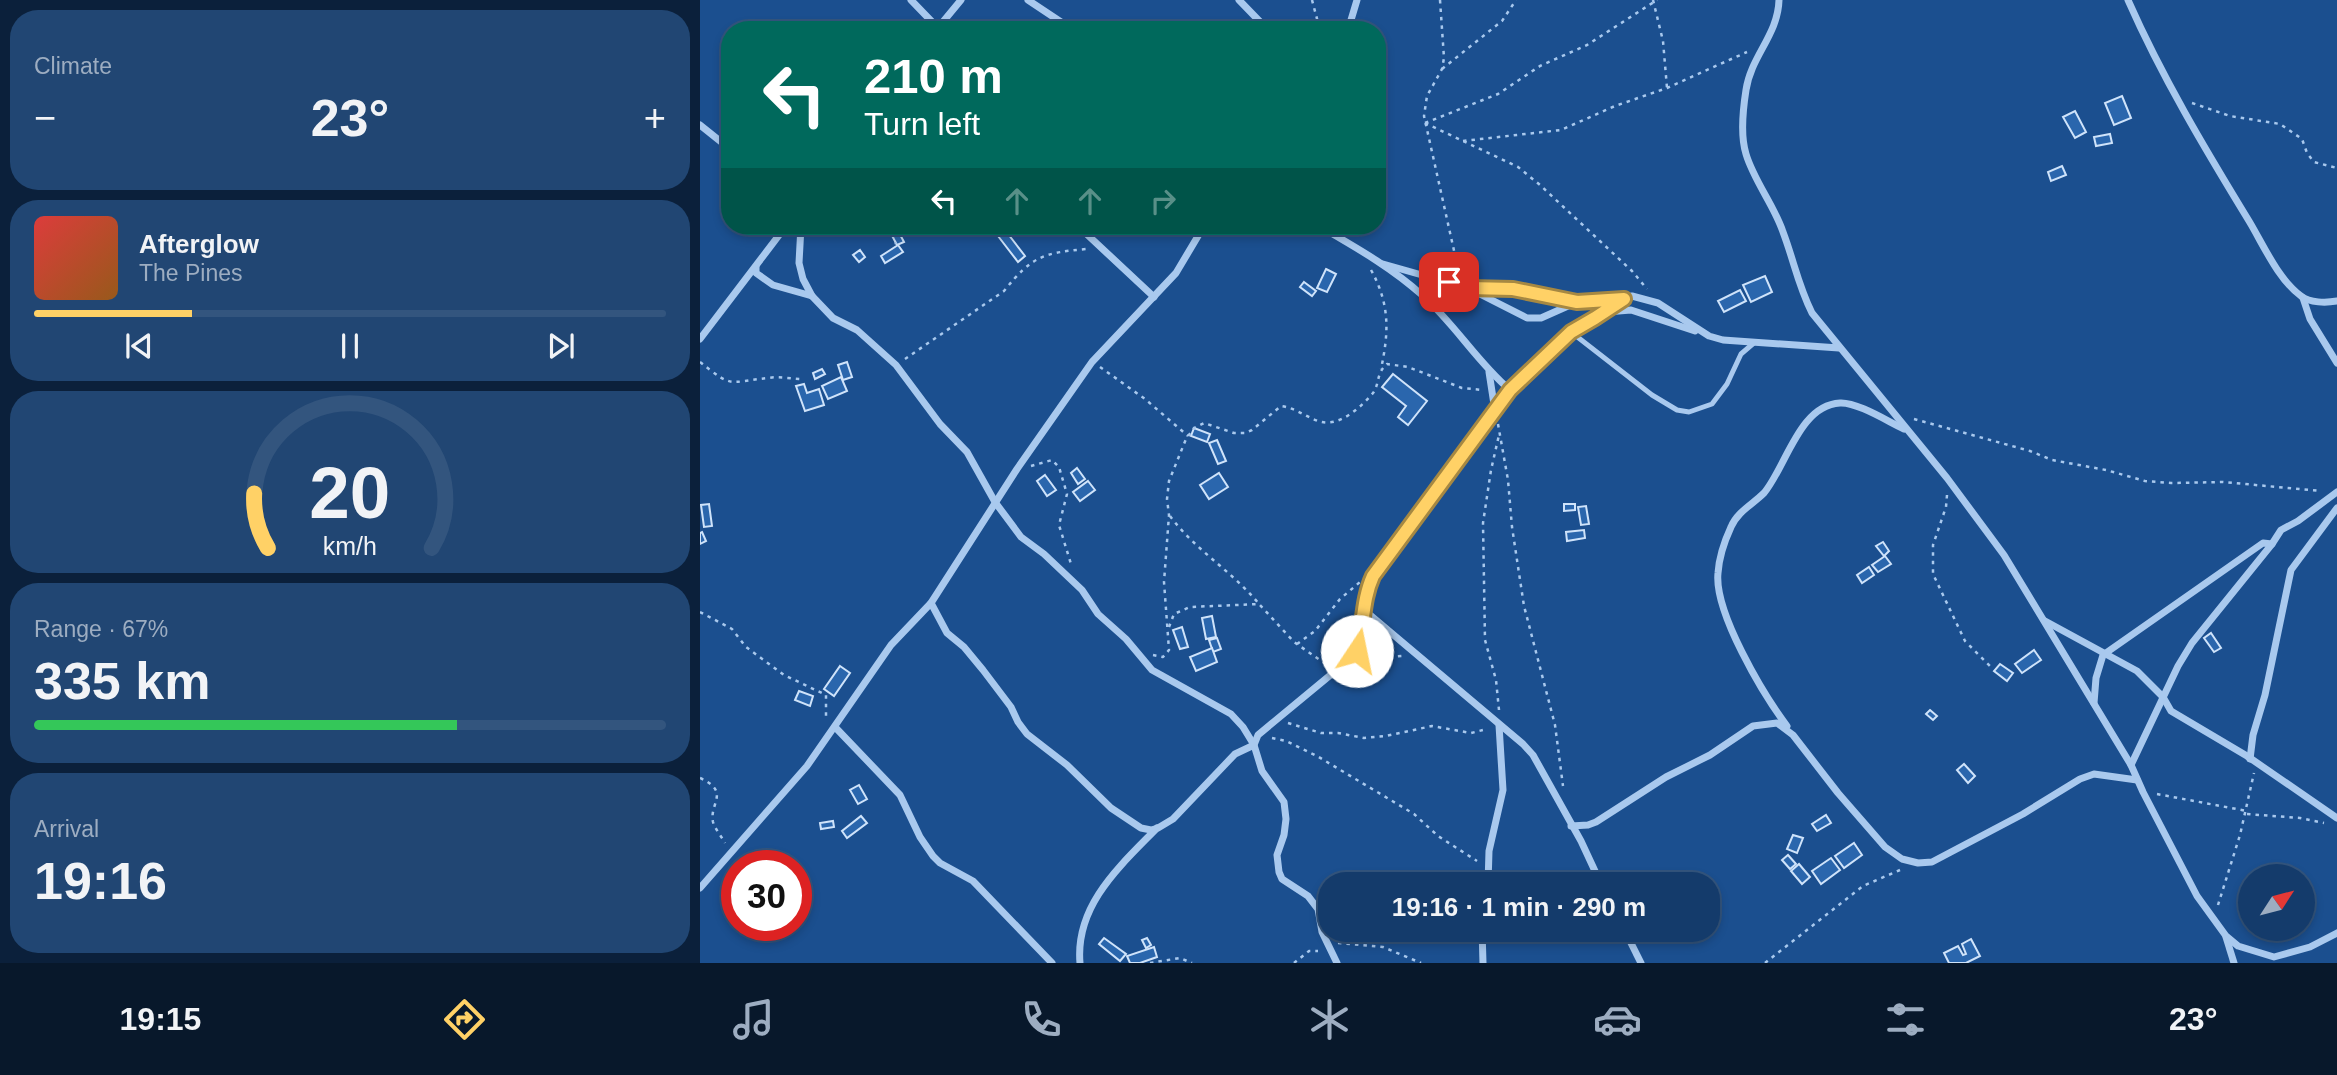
<!DOCTYPE html>
<meta charset="utf-8">
<style>
body{margin:0;font-family:Helvetica,sans-serif;background:#214673;color:#f1f3f6;height:100vh;display:flex;flex-direction:column;font-size:26px;white-space:nowrap}
*{box-sizing:border-box;margin:0}
p{font-size:23px;color:#9dadc1}
.icon{flex:none;width:38px;height:38px;fill:none;stroke:currentColor;stroke-width:2;stroke-linecap:round;stroke-linejoin:round}
.map{position:relative;flex:1;overflow:hidden}
.panel{display:flex;flex-direction:column;gap:10px;padding:10px;background:#0b203b;width:700px}
.panel>*{flex:none}
.hud{position:absolute;left:21px;top:21px;width:665px;height:214px;border-radius:28px;box-shadow:0 4px 10px #0003,0 0 0 2px #33557e;background:#00695c;color:#fff;overflow:hidden}
.needle{width:46px;rotate:54deg}
.buttons{position:absolute;left:1538px;top:864px;display:grid;gap:14px}
.buttons a{display:grid;place-items:center;width:77px;height:77px;border-radius:50%;background:#143b6b;box-shadow:0 4px 10px #0003,0 0 0 2px #33557e;font-size:35px}
.speed{position:absolute;left:21px;top:850px;display:flex;gap:14px;font-size:35px;font-weight:700;text-align:center}
.speed>*{display:grid;place-content:center;width:91px;height:91px;border-radius:50%;background:#143b6b;box-shadow:0 4px 10px #0003,0 0 0 2px #33557e;line-height:1}
.speed .limit{border:10px solid #d22;background:#fff;color:#111}
.pin{position:absolute;display:grid;place-items:center;width:60px;height:60px;color:#fff;margin:-30px;border-radius:14px;box-shadow:0 4px 10px #0006}
.me{position:absolute;width:77px;margin:-38px;rotate:11deg;stroke-linejoin:round;filter:drop-shadow(0 0 5px #0008)}
.turn{display:flex;align-items:center;gap:24px;height:147px;padding:0 28px;font-size:32px}
.turn .icon{width:91px;height:91px;stroke-width:2.5}
.turn b{display:block;font-size:49px;line-height:60px}
.lanes{display:flex;align-items:center;height:66px;padding:0 28px;background:#0003;justify-content:center;gap:35px;direction:ltr}
.lanes .off{opacity:.35}
.big{font-size:52px;font-weight:800;line-height:1.1}
.panel .tile{flex:1;display:flex;flex-direction:column;justify-content:center;gap:10px;min-width:0;padding:0 24px;border-radius:28px;background:#214673}
.panel .dial{align-items:center;gap:0}
.dial svg{height:182px;overflow:visible;fill:none;stroke:#33557e;stroke-width:7;stroke-linecap:round;text-anchor:middle}
.dial text{fill:#f1f3f6;stroke:none}
.song{display:flex;align-items:center;gap:21px}
.cover{width:84px;height:84px;border-radius:10px;background:linear-gradient(135deg,hsl(0 70% 55%),hsl(30 70% 35%))}
.played{height:7px;border-radius:4px;background:linear-gradient(90deg,#ffd166 25%,#33557e 25%)}
.keys{display:flex;justify-content:space-around;direction:ltr}
.heat{display:flex;justify-content:space-between;align-items:center;font-size:38px;direction:ltr}
.charge{height:10px;border-radius:5px;background:linear-gradient(90deg,#34c759 67%,#33557e 0)}
.trip{position:absolute;left:618px;top:872px;width:402px;height:70px;border-radius:28px;background:#143b6b;box-shadow:0 4px 10px #0003,0 0 0 2px #33557e;font-weight:800;line-height:70px;text-align:center}
.tabs{display:flex;height:112px;justify-content:space-around;align-items:center;background:#08182b;color:#9dadc1}
.tabs .icon{width:49px;height:49px}
.tabs .current{color:#ffd166}
.tabs b{font-size:32px;color:#f1f3f6}
main{display:flex;flex:1;min-height:0}
.map>svg:first-child{display:block}
.building{fill:#2a66ad;stroke:#cfe3fa;stroke-width:2}
.lines{fill:none;stroke-linecap:round;stroke-linejoin:round}
.path{stroke:#a9c9ee;stroke-width:2.5;stroke-dasharray:3.5 5;stroke-linecap:butt}
.service{stroke:#a9c9ee;stroke-width:5}
.minor{stroke:#a9c9ee;stroke-width:7}
.route-casing{stroke:#a68842;stroke-width:18}
.route{stroke:#ffd166;stroke-width:12}
</style>
<main>
<section class="panel">
<div class="tile"><p>Climate</p>
<div class="heat"><a>−</a><b class="big">23°</b><a>+</a></div>
</div>
<div class="tile">
<div class="song"><i class="cover"></i><div><b>Afterglow</b><p>The Pines</p></div></div>
<div class="played"></div>
<div class="keys"><svg class="icon" aria-label="previous" viewBox="0 0 24 24"><path d="M18 5L8 12l10 7zM5 5v14"/></svg><svg class="icon" aria-label="pause" viewBox="0 0 24 24"><path d="M8 5v14M16 5v14"/></svg><svg class="icon" aria-label="next" viewBox="0 0 24 24"><path d="M6 5l10 7-10 7zM19 5v14"/></svg></div>
</div>
<div class="tile dial"><svg viewBox="0 0 100 80">
<path d="M14 69A42 42 0 1 1 86 69"/>
<path d="M14 69A42 42 0 0 1 8 45" stroke="#ffd166"/>
<text x="50" y="56" font-size="32" font-weight="700">20</text>
<text x="50" y="72" font-size="11">km/h</text>
</svg></div>
<div class="tile"><p>Range · 67%</p><b class="big">335 km</b><div class="charge"></div></div>
<div class="tile"><p>Arrival</p><b class="big">19:16</b></div>
</section>
<div class="map">
<svg width="1637" height="963" viewBox="0 0 1637 963">
<rect width="100%" height="100%" fill="#1b4f8f"/>
<!-- building -->
<g class="building">
<polygon points="1422,96 1431,118 1414,125 1405,103"/>
<polygon points="1375,111 1386,132 1375,138 1363,117"/>
<polygon points="1410,134 1412,143 1396,146 1394,137"/>
<polygon points="1362,166 1366,175 1351,181 1348,172"/>
<polygon points="196,227 204,242 197,245 189,230"/>
<polygon points="305,230 325,256 318,262 298,236"/>
<polygon points="198,245 203,252 185,263 181,256"/>
<polygon points="160,250 165,257 159,262 153,255"/>
<polygon points="626,269 636,274 627,292 617,288"/>
<polygon points="1065,276 1072,292 1051,302 1043,285"/>
<polygon points="604,282 616,291 612,296 600,287"/>
<polygon points="1040,290 1046,301 1024,312 1018,301"/>
<polygon points="147,362 152,377 143,380 138,365"/>
<polygon points="122,369 125,374 115,379 113,373"/>
<polygon points="693,374 727,401 708,425 698,417 706,406 682,387"/>
<polygon points="141,377 147,391 128,399 122,386"/>
<polygon points="104,384 107,393 119,389 124,405 105,411 96,386"/>
<polygon points="494,428 510,434 507,442 491,436"/>
<polygon points="517,440 526,461 518,464 509,443"/>
<polygon points="377,468 385,479 378,484 371,473"/>
<polygon points="519,473 528,487 509,499 500,485"/>
<polygon points="345,475 356,490 347,496 337,481"/>
<polygon points="388,481 395,490 380,501 373,492"/>
<polygon points="9,504 12,526 4,527 1,505"/>
<polygon points="864,504 875,504 875,510 864,511"/>
<polygon points="886,506 889,524 881,525 878,507"/>
<polygon points="884,530 885,538 867,541 866,532"/>
<polygon points="2,532 6,541 0,544 0,533"/>
<polygon points="1183,542 1189,551 1184,556 1176,546"/>
<polygon points="1185,556 1191,564 1178,572 1172,565"/>
<polygon points="1169,567 1174,575 1162,583 1157,575"/>
<polygon points="512,616 516,637 506,639 502,618"/>
<polygon points="482,627 488,647 480,649 473,630"/>
<polygon points="1511,633 1521,648 1514,652 1504,638"/>
<polygon points="517,638 521,649 513,652 509,640"/>
<polygon points="512,648 517,662 496,671 490,657"/>
<polygon points="1334,650 1341,660 1322,673 1315,664"/>
<polygon points="1300,664 1313,673 1307,681 1294,671"/>
<polygon points="140,666 150,673 134,696 124,689"/>
<polygon points="99,691 113,696 110,706 95,700"/>
<polygon points="1230,710 1237,716 1233,720 1226,714"/>
<polygon points="1264,764 1275,776 1268,783 1257,770"/>
<polygon points="159,785 167,799 158,804 150,790"/>
<polygon points="1126,815 1131,823 1117,831 1112,824"/>
<polygon points="161,816 167,823 147,838 142,831"/>
<polygon points="133,821 134,827 121,829 120,823"/>
<polygon points="1093,835 1103,838 1097,853 1087,849"/>
<polygon points="1154,843 1162,855 1144,868 1135,856"/>
<polygon points="1088,855 1096,864 1090,869 1082,860"/>
<polygon points="1131,858 1140,870 1121,884 1112,871"/>
<polygon points="1099,864 1110,877 1102,884 1091,871"/>
<polygon points="404,938 426,954 420,961 399,944"/>
<polygon points="447,938 451,945 446,948 442,940"/>
<polygon points="1271,939 1280,956 1266,963 1249,963 1244,953 1258,946 1263,955 1266,954 1262,944"/>
<polygon points="454,947 457,957 440,963 430,963 427,956"/>
</g>
<g class="lines">
<!-- path -->
<g class="path">
<polyline points="612,0 620,30"/>
<polyline points="740,0 744,58 742,69 727,96 724,116 757,264 762,274"/>
<polyline points="953,0 963,41 967,88"/>
<polyline points="742,69 802,21 816,0"/>
<polyline points="1492,103 1530,116 1580,124 1602,139 1607,153 1614,162 1637,168"/>
<polyline points="725,123 818,167 840,185 932,271 947,289"/>
<polyline points="725,123 798,94 840,66 887,45 957,0"/>
<polyline points="763,141 861,130 915,106 967,88 1047,52"/>
<polyline points="190,226 196,244"/>
<path d="M671,270C690,304 689,332 681,369"/>
<path d="M205,359L304,291C332,256 343,253 386,249"/>
<path d="M0,362C34,389 27,382 68,378C79,376 91,379 102,379"/>
<polyline points="400,367 445,399 488,436"/>
<polyline points="1214,419 1330,451 1352,460 1406,470 1445,481 1471,483 1523,482 1621,491"/>
<polyline points="798,424 808,480 812,527 824,606 855,725 863,786"/>
<polyline points="331,466 352,460 359,467 367,494 359,525 371,564"/>
<polyline points="1247,495 1246,507 1233,545 1233,574 1265,641 1290,666"/>
<path d="M470,516C495,550 532,571 559,604"/>
<polyline points="0,612 32,629 46,647 84,675 126,695 126,720"/>
<polyline points="469,627 474,614 490,607 559,604 594,642 627,665"/>
<polyline points="597,644 615,631 640,599 660,582"/>
<path d="M453,655L463,657L469,650L464,582L469,515L467,499L469,481L486,439L494,428L504,423L534,433H545L552,430L581,406C597,408 608,419 622,422C641,426 662,406 673,393C680,383 676,373 687,364L708,367L762,388L783,390"/>
<polyline points="664,659 702,656"/>
<polyline points="799,710 796,680 785,640 783,523 791,470 799,435"/>
<polyline points="588,723 621,733 638,733 664,738 686,736 732,726 771,733 787,729"/>
<polyline points="572,738 586,741 617,756 714,814 738,836 777,861"/>
<path d="M0,778C31,792 9,803 13,822C15,829 22,837 25,843"/>
<polyline points="1457,794 1547,811"/>
<polyline points="1547,814 1600,818 1624,823"/>
<polyline points="1518,905 1540,835 1554,773"/>
<polyline points="638,943 683,947 721,963"/>
<polyline points="450,963 480,958 492,963"/>
<polyline points="594,963 609,951 618,951"/>
<polyline points="1065,963 1163,886 1200,870"/>
</g>
<!-- service -->
<polyline class="service" points="871,332 952,395 977,410 989,412 1012,404 1027,384 1041,354 1055,342"/>
<!-- minor -->
<g class="minor">
<polyline points="211,0 238,28"/>
<polyline points="328,0 373,30"/>
<polyline points="539,0 568,30"/>
<path d="M1079,0C1078,35 1051,56 1046,90C1043,109 1040,135 1046,154C1054,181 1074,205 1083,232C1094,261 1098,285 1112,313L1247,478L1304,555L1431,765L1443,792L1497,896L1526,936L1538,946L1574,957L1610,947L1637,933"/>
<path d="M1428,0C1462,77 1505,149 1549,221C1564,246 1578,279 1601,296C1610,303 1626,303 1637,301"/>
<polyline points="237,29 261,0"/>
<polyline points="648,30 657,0"/>
<polyline points="0,125 30,149"/>
<polyline points="101,226 99,263 103,279 112,296 133,318 157,330 196,365 240,424 267,452 295,502 321,537 344,554 382,590 398,614 426,639 452,670 531,714 543,727 554,745 562,771 584,802 586,819 584,835 577,855 579,872 582,879 608,896 618,909 622,932 637,963"/>
<polyline points="378,226 454,297"/>
<path d="M619,226C655,247 691,267 722,295C755,324 777,362 810,390"/>
<polyline points="683,264 768,288 827,318 841,318 877,302 924,298"/>
<polyline points="56,267 56,273 73,285 112,296"/>
<polyline points="774,288 813,289 876,302"/>
<polyline points="1603,298 1610,319 1637,363"/>
<polyline points="906,312 931,310 995,331"/>
<polyline points="0,339 86,226"/>
<polyline points="789,372 795,411"/>
<path d="M231,603L247,633L264,647L283,670L311,707L318,722L327,734L367,765L411,808L441,828L451,830L458,828L473,819L535,754L554,745L558,735L651,658C668,635 662,602 673,576L810,390L871,332L896,319L924,298L932,296L958,303L1009,336L1023,340L1139,348"/>
<polyline points="664,610 823,744 833,755 881,841 901,884"/>
<polyline points="1345,621 1437,671 1463,697 1471,711 1547,756 1637,818"/>
<polyline points="1394,703 1396,678 1403,655 1563,543 1572,544 1581,530 1598,521 1637,492"/>
<path d="M1087,726C1063,694 1014,612 1018,573C1019,558 1025,540 1031,527C1037,512 1053,504 1064,493C1086,467 1099,405 1140,403C1157,402 1187,421 1204,429"/>
<polyline points="135,727 200,795 220,837 233,856 240,863 273,881 352,963"/>
<polyline points="1550,759 1553,735 1565,695 1591,570 1637,508"/>
<polyline points="1431,765 1478,666 1492,643 1572,544"/>
<polyline points="871,826 888,825 896,822 966,777 1010,755 1053,726 1077,723 1093,735 1138,793 1185,847 1202,859 1218,863 1232,862 1323,814 1380,779 1394,774 1437,780"/>
<polyline points="788,884 789,851 803,790 799,725"/>
<polyline points="0,888 107,766 191,645 231,603 317,469 392,362 476,273 504,226"/>
<polyline points="782,929 783,963"/>
<polyline points="924,929 941,963"/>
<polyline points="1526,937 1534,963"/>
<path d="M380,963C375,905 420,866 457,828"/>
</g>
</g>
<g class="lines">
<!-- route casing -->
<g class="route-casing">
<path id="route" d="M657,651C664,626 662,600 673,576L810,390L871,332L895,318L924,299L877,302L813,289L768,288L749,282"/>
</g>
<!-- route -->
<use href="#route" class="route"/>
</g>
</svg>
<div class="buttons">
<a><svg class="needle" viewBox="-14 -14 28 28"><path d="M0-13l5 13h-10z" fill="#e53935"/><path d="M0 13l5-13h-10z" fill="#9dadc1"/></svg></a>
</div>
<div class="speed"><div class="limit">30</div></div>
<div class="pin" style="left:749px;top:282px;background:#d93025"><svg class="icon" aria-label="arrive" viewBox="0 0 24 24"><path d="M6 21V4h12l-3 4 3 4H6"/></svg></div>
<svg class="me" style="left:657px;top:651px" viewBox="-20 -20 40 40"><circle r="19" fill="#fff"/><path d="M0-13L10 11 0 6-10 11z" fill="#ffd166"/></svg>
<div class="trip">19:16 · 1 min · 290 m</div>
<div class="hud">
<div class="turn"><svg class="icon" aria-label="left" viewBox="0 0 24 24"><path d="M17 20v-9H6M10 6l-5 5 5 5"/></svg><div><b>210 m</b>Turn left</div></div>
<div class="lanes"><svg class="icon" aria-label="left" viewBox="0 0 24 24"><path d="M17 20v-9H6M10 6l-5 5 5 5"/></svg><svg class="icon off" aria-label="ahead" viewBox="0 0 24 24"><path d="M12 20V5M6 11l6-6 6 6"/></svg><svg class="icon off" aria-label="ahead" viewBox="0 0 24 24"><path d="M12 20V5M6 11l6-6 6 6"/></svg><svg class="icon off" aria-label="right" viewBox="0 0 24 24"><path d="M7 20v-9h11M14 6l5 5-5 5"/></svg></div>
</div>
</div>
</main>
<nav class="tabs">
<b>19:15</b>
<svg class="icon current" aria-label="directions" viewBox="0 0 24 24"><path d="M12 3l9 9-9 9-9-9zM9 14v-3h6M13 9l2 2-2 2"/></svg>
<svg class="icon" aria-label="music" viewBox="0 0 24 24"><path d="M9 18V5l10-2v13"/><circle cx="6" cy="18" r="3"/><circle cx="16" cy="16" r="3"/></svg>
<svg class="icon" aria-label="phone" viewBox="0 0 24 24"><path d="M5 4h4l2 5-3 2q2 4 5 5l2-3 5 2v4C11 20 4 13 5 4z"/></svg>
<svg class="icon" aria-label="climate" viewBox="0 0 24 24"><path d="M12 3v18M4 7l16 10M4 17L20 7"/></svg>
<svg class="icon" aria-label="car" viewBox="0 0 24 24"><path d="M5 17H2v-5l4-1 3-4h7l3 4 3 1v5h-3M9 17h6M6 11h13"/><circle cx="7" cy="17" r="2"/><circle cx="17" cy="17" r="2"/></svg>
<svg class="icon" aria-label="filters" viewBox="0 0 24 24"><path d="M4 7h16M4 17h16"/><circle cx="9" cy="7" r="2"/><circle cx="15" cy="17" r="2"/></svg>
<b>23°</b>
</nav>
